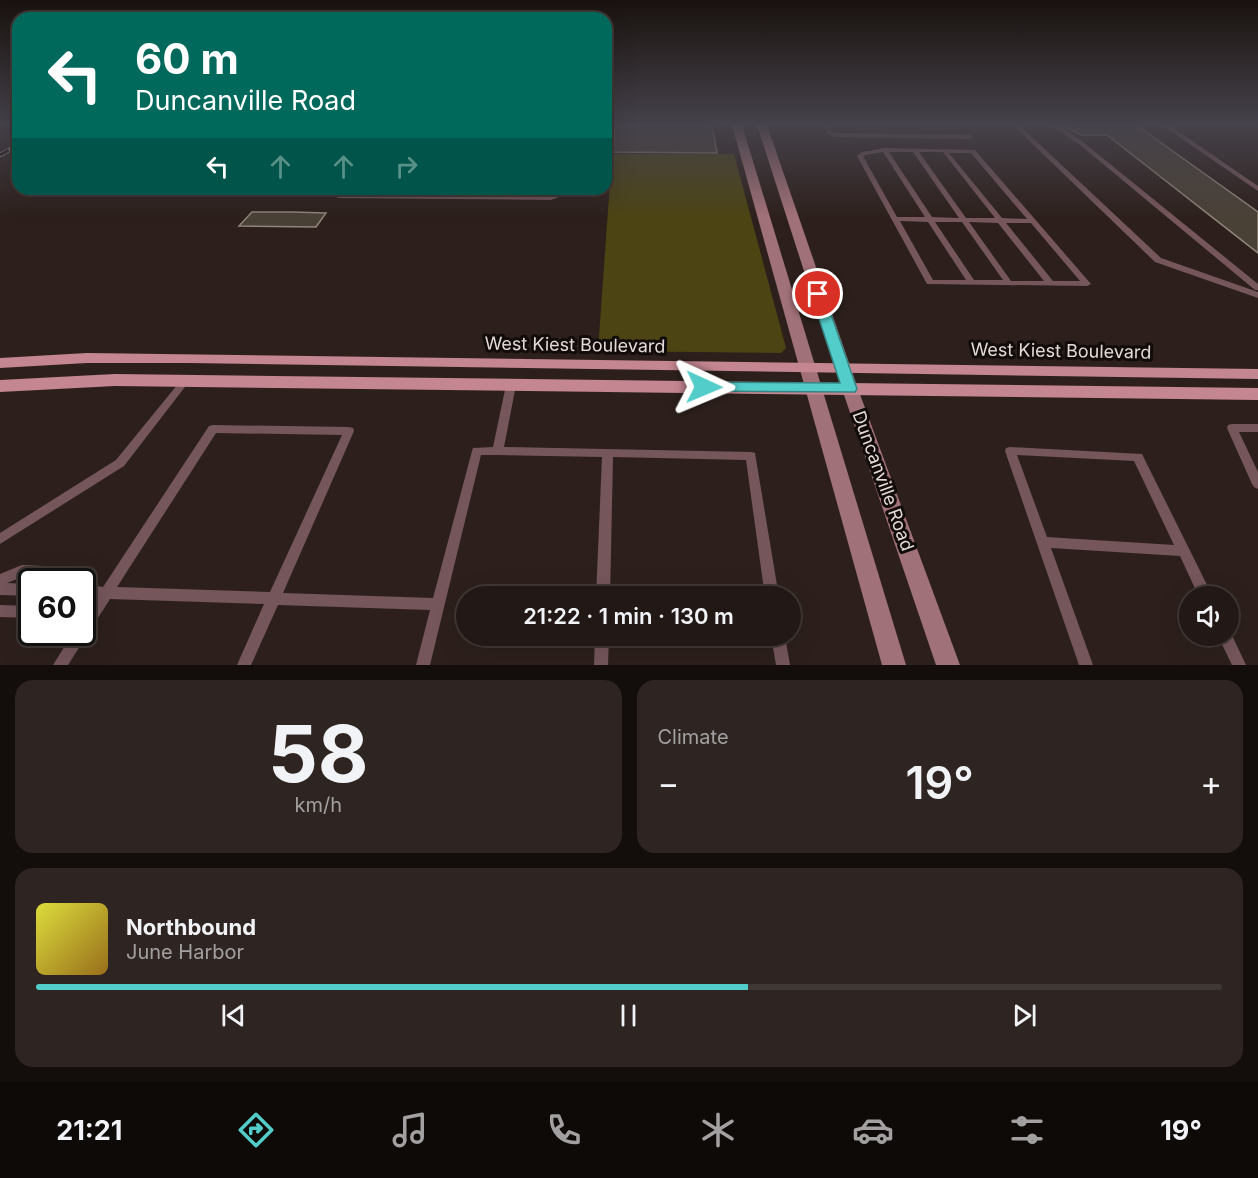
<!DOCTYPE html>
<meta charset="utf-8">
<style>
body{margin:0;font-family:Inter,sans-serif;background:#2e2522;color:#f1f3f6;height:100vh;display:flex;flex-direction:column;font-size:22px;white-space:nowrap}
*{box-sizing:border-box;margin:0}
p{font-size:20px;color:#a2a0a0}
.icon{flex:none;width:33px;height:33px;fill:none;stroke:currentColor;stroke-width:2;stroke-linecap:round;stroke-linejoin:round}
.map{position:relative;height:665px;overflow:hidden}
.side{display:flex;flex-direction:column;gap:15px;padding:15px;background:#130d0c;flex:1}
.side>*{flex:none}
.hud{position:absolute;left:12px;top:12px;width:600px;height:183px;border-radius:18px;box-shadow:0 6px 24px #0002,0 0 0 2px #3f3734;background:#00695c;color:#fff;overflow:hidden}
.tools{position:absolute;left:1179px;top:586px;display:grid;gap:12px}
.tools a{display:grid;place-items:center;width:60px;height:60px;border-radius:50%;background:#221815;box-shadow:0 6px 24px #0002,0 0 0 2px #3f3734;font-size:30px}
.speed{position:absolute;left:18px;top:568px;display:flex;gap:12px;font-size:30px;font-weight:700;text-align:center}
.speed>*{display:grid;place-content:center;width:78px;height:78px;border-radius:50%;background:#221815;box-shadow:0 6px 24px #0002,0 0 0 2px #3f3734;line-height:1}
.speed .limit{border:3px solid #111;border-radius:9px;background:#fff;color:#111}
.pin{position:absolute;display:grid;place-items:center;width:51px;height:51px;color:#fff;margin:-26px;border:3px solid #fff;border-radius:50%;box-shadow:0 2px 6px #0007}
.me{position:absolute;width:66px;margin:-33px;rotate:91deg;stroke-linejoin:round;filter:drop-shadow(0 0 4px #0008)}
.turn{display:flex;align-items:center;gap:21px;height:126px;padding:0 24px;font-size:27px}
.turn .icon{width:78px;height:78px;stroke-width:2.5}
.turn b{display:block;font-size:42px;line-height:51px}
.lanes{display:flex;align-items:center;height:57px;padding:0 24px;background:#0003;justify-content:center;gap:30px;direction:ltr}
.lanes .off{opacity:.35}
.big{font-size:45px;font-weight:600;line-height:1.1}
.side .widget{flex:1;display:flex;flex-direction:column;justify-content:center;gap:9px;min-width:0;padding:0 21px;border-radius:18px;background:#2e2522}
.side .dial{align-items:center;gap:0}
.dial b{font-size:78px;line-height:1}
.song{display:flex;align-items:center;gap:18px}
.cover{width:72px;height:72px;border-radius:9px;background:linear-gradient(135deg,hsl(60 70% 55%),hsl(40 70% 35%))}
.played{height:6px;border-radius:3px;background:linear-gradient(90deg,#53cdca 60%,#3f3734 60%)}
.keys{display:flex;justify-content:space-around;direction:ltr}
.heat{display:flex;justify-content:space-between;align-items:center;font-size:33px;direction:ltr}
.side .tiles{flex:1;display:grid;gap:15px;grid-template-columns:1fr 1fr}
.widget:last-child{grid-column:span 2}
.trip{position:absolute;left:456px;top:586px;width:345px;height:60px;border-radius:30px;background:#221815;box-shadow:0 6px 24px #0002,0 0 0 2px #3f3734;font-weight:600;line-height:60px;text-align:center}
.dock{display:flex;height:96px;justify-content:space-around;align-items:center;background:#0e0a08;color:#a2a0a0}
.dock .icon{width:42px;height:42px}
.dock .selected{color:#53cdca}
.dock b{font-size:27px;color:#f1f3f6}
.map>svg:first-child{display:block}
.green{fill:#4c4413}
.building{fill:#4a4136;stroke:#90857a;stroke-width:1.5}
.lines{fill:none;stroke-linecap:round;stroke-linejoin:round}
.lane{fill:#74565b;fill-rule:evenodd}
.secondary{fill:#a17179;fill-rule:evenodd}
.primary{fill:#c48691;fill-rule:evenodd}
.rail-casing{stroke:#bbb1ae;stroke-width:4.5}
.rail{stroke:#110b09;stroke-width:3;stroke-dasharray:10;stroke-linecap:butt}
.route{fill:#53cdca;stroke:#368583;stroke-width:1.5}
.labels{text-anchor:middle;stroke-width:6;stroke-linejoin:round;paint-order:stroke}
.street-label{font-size:18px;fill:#e4dbd8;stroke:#110b09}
</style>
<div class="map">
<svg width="1258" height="665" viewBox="0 0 1258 665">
<rect width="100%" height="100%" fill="#2d201c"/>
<!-- green -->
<polygon class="green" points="612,154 734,154 786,348 781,353 598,351"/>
<!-- building -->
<g class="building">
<polygon points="615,125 712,125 717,153 613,152"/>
<polygon points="1062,125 1136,125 1258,212 1258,253 1107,135 1081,135"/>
<polygon points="252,212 292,212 326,213 316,227 239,226"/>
</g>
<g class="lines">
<!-- lane -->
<g class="lane">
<polygon points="823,125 829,125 831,131 835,133 970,135 973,137 970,139 834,137 827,133"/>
<polygon points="1013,125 1019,125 1161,258 1258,292 1258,298 1155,262"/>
<polygon points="1046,125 1058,125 1083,142 1258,284 1258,290 1255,290 1079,144 1053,127"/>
<polygon points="1162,125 1169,125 1258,186 1258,191"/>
<path d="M885,148L975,150L1091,284L1087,286L927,284L857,156L862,152ZM883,152L925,217H897L863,156L866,155ZM889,152H913L959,218L932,217ZM919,152H943L995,218H966ZM949,153H971L1027,219L1002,218ZM900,221L928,222L966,280H933ZM935,222H962L1003,280H974ZM969,222L998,223L1044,281H1011ZM1006,223H1031L1080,281H1053Z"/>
<polygon points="567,189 573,189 570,193 551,200 338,198 335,196 338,194 550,196"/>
<polygon points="185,378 188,379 190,381 188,383 124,466 0,544 0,533 116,460 182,379"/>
<path d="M511,382L514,383L516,385L504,447L751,452L755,453L779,597H765L746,460L613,457L610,597H596L602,457L498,455H481L430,665H416L430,610L278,605L251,665H237L264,604L110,599L68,665H53L73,633H82V617L95,599L82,604V586H84L83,580L22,577L7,583L32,584V596L0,595V574L22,565L88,568L93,570L97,586L103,587L209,426L213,425L349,427L353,428L354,431L283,593L433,598L472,451L473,448L493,447L506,385L508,383ZM216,433L342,435L270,592L117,587Z"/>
<polygon points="1232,424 1258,424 1258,432 1239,432 1258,472 1258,489 1254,487 1252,484 1227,428 1228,425"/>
<path d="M1010,447L1142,454L1213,597H1199L1180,556L1051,548L1093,665H1079L1005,451L1006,448ZM1017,455L1134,461L1174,545L1047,537Z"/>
<polygon points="0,605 32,606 32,618 0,617"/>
<polygon points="1228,631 1230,631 1246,665 1232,665 1218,636 1228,636"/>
<polygon points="595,636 609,636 608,665 594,665"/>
<polygon points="771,636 785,636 790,665 776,665"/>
</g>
<!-- secondary -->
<g class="secondary">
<polygon points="732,125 742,125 906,665 882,665"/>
<polygon points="757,125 767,125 858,389 960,665 936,665 842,389"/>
</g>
<!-- primary -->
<g class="primary">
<polygon points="87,353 1258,369 1258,379 189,363 87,363 0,368 0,358"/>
<polygon points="115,374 1258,388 1258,400 115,386 0,392 0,380"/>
</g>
<!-- rail casing -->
<g class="rail-casing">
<polyline id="rail" points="0,155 18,145"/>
</g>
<!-- rail -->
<use href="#rail" class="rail"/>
</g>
<!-- sky -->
<linearGradient id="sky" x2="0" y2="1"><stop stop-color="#19120f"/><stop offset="0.57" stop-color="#46424b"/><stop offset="1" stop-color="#46424b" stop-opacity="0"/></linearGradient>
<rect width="1258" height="218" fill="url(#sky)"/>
<!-- route -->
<polygon class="route" points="818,290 824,294 857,389 855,392 698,391 696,387 704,382 840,383 811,294"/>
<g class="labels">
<!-- street labels -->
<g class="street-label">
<text transform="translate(575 345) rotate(1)" y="6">West Kiest Boulevard</text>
<text transform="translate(1061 351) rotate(1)" y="6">West Kiest Boulevard</text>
<text transform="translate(883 481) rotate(70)" y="6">Duncanville Road</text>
</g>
</g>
</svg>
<div class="tools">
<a><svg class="icon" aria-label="sound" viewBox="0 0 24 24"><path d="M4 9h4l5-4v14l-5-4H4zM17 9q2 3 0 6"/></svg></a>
</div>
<div class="speed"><div class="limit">60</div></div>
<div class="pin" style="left:818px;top:294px;background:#d93025"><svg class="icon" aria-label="arrive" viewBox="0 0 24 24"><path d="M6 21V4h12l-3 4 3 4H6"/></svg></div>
<svg class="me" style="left:704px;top:387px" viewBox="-20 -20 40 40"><path d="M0-17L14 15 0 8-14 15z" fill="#53cdca" stroke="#fff" stroke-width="4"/></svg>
<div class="trip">21:22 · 1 min · 130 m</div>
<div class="hud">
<div class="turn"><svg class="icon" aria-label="left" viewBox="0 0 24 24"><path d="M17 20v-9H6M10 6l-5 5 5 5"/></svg><div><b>60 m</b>Duncanville Road</div></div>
<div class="lanes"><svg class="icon" aria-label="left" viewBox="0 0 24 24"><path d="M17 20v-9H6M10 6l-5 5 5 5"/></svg><svg class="icon off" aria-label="ahead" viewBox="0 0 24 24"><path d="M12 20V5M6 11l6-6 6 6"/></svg><svg class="icon off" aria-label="ahead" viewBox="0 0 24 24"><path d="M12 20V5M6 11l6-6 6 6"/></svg><svg class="icon off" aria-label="right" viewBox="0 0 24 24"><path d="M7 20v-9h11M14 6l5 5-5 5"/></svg></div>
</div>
</div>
<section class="side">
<div class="tiles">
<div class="widget dial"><b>58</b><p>km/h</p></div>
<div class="widget"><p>Climate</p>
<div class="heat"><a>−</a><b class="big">19°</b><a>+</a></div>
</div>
<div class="widget">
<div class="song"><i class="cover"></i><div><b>Northbound</b><p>June Harbor</p></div></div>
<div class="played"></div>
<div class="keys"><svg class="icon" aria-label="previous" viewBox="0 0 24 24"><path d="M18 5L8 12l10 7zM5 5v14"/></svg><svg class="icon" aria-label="pause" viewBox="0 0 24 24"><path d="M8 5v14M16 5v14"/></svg><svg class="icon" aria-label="next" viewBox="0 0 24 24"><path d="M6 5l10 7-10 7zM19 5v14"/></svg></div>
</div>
</div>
</section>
<nav class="dock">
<b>21:21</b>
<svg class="icon selected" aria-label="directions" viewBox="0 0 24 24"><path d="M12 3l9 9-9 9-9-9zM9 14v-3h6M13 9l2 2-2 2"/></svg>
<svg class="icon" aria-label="music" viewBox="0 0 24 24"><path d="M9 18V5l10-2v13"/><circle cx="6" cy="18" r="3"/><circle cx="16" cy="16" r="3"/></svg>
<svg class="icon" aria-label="phone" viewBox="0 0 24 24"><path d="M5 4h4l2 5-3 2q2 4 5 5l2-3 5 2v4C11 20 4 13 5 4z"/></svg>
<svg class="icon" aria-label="climate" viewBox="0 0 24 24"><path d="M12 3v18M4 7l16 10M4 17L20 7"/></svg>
<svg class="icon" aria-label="car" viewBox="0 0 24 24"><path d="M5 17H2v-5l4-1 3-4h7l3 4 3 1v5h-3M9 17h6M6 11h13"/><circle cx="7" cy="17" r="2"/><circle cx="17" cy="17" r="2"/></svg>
<svg class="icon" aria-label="filters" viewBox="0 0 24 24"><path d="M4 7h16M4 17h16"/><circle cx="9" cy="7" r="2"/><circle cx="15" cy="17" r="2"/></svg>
<b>19°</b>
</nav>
